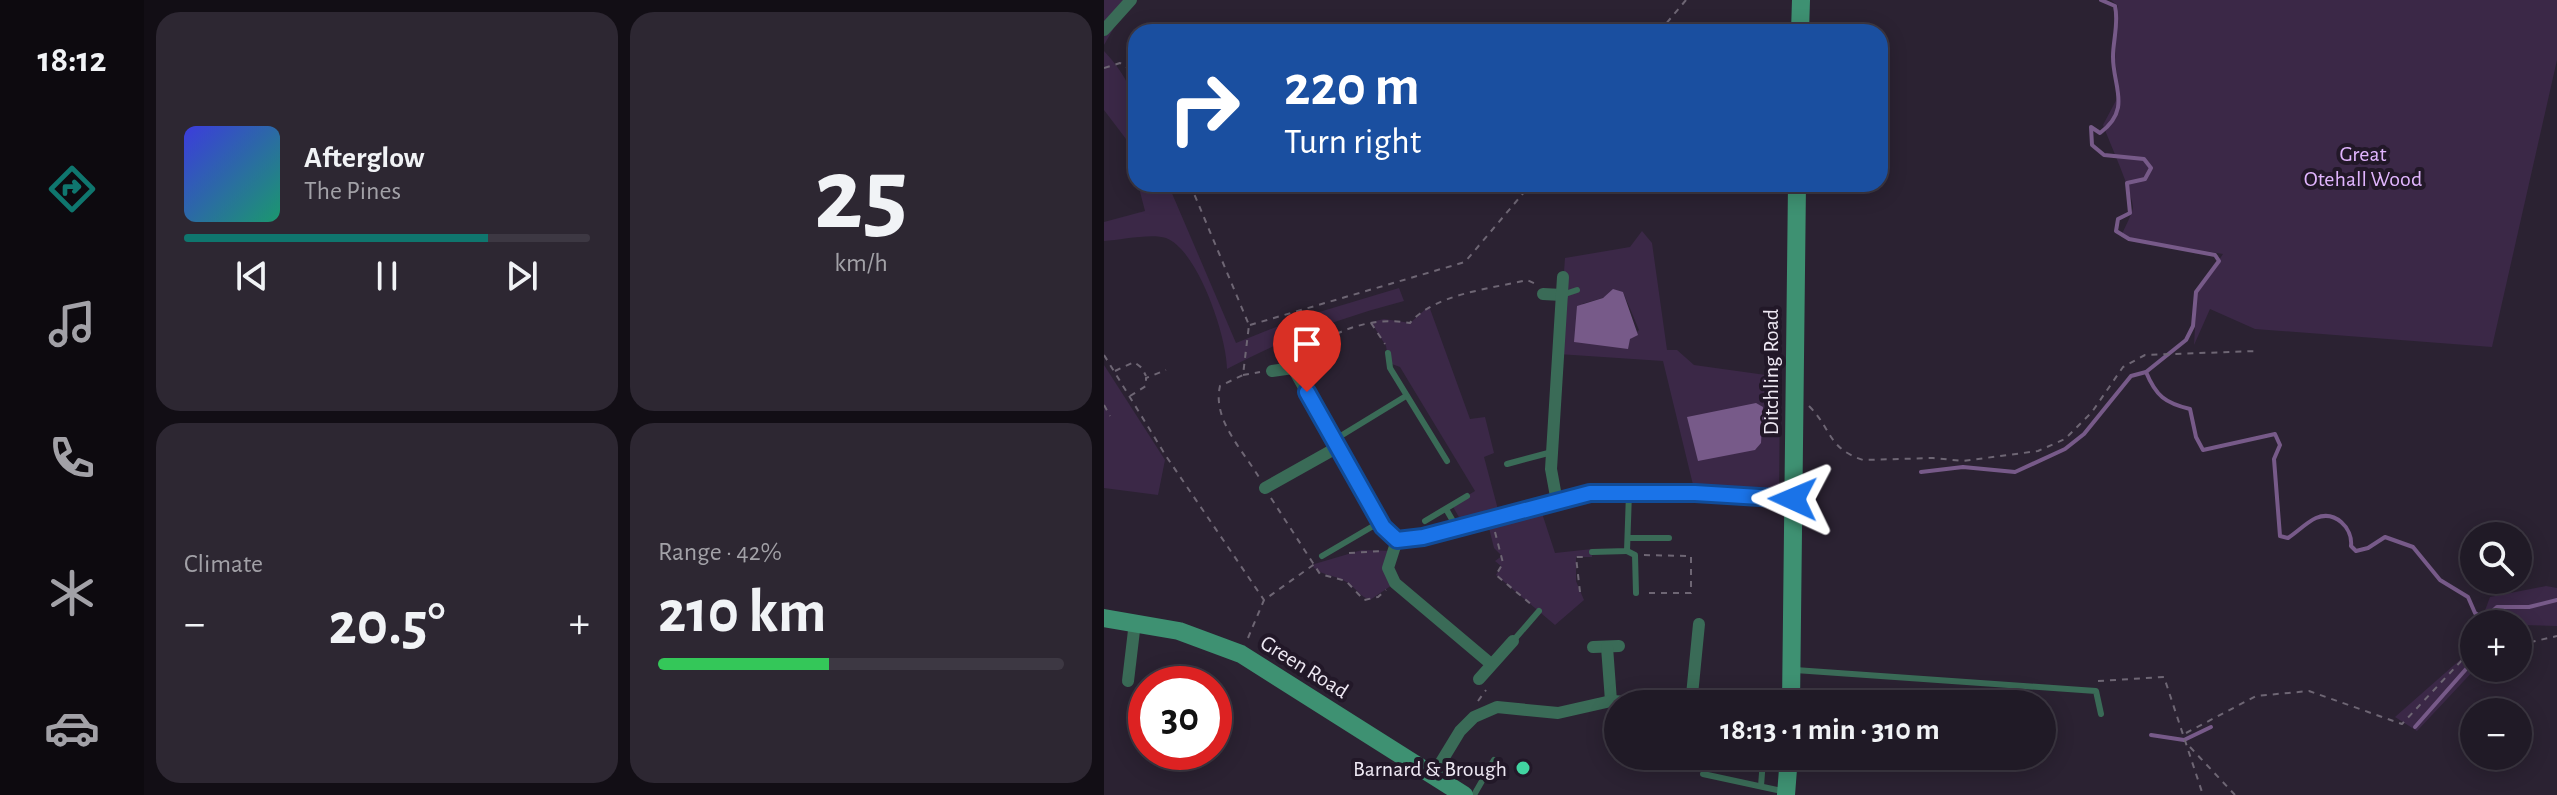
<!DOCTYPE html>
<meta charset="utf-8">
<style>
body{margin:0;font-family:"Alegreya Sans",sans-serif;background:#2d2732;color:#f1f3f6;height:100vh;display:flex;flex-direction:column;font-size:30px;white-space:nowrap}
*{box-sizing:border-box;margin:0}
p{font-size:26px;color:#a2a1a7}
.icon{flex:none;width:44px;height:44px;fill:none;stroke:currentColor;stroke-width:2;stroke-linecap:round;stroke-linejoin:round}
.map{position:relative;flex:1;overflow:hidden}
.drawer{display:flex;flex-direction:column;gap:12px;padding:12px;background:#120e15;width:960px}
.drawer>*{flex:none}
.banner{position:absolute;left:24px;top:24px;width:760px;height:168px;border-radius:24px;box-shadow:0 4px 20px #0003,0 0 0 2px #3d3843;background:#1a4fa0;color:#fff;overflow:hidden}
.controls{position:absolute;left:1356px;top:522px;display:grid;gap:16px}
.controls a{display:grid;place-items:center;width:72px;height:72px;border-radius:50%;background:#201a26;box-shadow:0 4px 20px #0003,0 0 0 2px #3d3843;font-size:40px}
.speed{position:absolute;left:24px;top:666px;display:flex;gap:16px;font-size:40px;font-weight:700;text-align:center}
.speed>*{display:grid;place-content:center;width:104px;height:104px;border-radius:50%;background:#201a26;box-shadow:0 4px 20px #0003,0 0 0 2px #3d3843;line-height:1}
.speed .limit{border:12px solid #d22;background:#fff;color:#111}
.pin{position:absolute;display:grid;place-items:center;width:68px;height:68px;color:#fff;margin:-82px -34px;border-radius:50% 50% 50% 0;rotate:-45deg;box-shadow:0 0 8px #0007}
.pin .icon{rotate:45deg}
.me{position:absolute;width:88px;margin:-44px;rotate:271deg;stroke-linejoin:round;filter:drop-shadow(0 0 6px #0008)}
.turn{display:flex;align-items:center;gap:28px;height:168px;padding:0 24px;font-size:36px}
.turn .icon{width:104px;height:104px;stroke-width:2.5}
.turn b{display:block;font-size:56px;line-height:68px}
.big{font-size:60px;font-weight:700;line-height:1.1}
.drawer .card{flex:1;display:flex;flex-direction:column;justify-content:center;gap:12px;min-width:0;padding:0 28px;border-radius:24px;background:#2d2732}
.drawer .dial{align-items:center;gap:0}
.dial b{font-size:104px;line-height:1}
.song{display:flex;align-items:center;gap:24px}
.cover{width:96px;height:96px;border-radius:12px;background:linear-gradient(135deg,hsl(240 70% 55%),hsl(160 70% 35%))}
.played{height:8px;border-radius:4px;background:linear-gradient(90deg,#0f766e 75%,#3d3843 75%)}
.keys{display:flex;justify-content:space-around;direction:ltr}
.heat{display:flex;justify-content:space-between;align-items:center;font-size:44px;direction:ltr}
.charge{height:12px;border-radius:6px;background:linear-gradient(90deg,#34c759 42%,#3d3843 0)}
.drawer .tiles{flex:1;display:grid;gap:12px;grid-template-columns:repeat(2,1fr)}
.trip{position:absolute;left:500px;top:690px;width:452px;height:80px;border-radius:40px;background:#201a26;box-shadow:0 4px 20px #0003,0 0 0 2px #3d3843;font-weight:700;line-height:80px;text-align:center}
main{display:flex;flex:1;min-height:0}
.dock{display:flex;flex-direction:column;width:144px;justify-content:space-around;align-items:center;background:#0d0a0f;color:#a2a1a7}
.dock .icon{width:56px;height:56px}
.dock .on{color:#0f766e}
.dock b{font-size:36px;color:#f1f3f6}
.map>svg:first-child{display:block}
.green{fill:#3b2847;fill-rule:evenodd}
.water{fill:#775a89}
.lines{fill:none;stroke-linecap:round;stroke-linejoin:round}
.stream{stroke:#775a89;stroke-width:4}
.path{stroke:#6e6674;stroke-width:2;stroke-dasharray:6 6;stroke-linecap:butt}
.lane{stroke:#3a6b57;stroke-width:6}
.street{stroke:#3a6b57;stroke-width:12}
.secondary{stroke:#3e9172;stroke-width:18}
.route-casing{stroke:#114b97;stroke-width:20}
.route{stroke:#1a73e8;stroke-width:14}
.poi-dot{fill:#41d4a1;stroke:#221828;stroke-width:3}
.labels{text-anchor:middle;stroke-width:8;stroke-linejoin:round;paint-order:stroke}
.park-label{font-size:22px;fill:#e1b5fe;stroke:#221828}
.street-label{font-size:22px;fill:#eee8f3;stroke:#221828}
.poi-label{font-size:22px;fill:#eee8f3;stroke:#221828;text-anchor:end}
</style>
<main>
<nav class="dock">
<b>18:12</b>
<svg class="icon on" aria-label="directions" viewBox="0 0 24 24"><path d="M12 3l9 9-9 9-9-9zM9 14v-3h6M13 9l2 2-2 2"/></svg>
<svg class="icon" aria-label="music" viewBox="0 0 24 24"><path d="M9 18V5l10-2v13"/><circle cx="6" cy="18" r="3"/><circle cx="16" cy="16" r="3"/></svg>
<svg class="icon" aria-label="phone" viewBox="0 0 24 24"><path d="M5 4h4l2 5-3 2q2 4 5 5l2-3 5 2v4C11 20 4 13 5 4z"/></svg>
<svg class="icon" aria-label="climate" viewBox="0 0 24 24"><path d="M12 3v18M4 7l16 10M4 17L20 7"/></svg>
<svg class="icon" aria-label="car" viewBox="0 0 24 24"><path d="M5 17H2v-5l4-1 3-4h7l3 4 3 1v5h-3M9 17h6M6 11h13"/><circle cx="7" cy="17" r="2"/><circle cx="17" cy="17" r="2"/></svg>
</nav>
<section class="drawer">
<div class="tiles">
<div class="card">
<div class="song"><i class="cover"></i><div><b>Afterglow</b><p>The Pines</p></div></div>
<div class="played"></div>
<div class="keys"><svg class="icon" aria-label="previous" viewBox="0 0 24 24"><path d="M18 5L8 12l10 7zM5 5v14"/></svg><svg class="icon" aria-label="pause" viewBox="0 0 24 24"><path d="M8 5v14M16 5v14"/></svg><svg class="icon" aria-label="next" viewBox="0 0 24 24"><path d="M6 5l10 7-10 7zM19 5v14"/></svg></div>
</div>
<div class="card dial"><b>25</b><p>km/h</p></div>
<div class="card"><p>Climate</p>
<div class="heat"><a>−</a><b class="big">20.5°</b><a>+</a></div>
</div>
<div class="card"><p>Range · 42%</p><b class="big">210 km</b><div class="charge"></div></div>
</div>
</section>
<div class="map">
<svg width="1453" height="795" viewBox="0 0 1453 795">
<rect width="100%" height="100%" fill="#2b2232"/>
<!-- green -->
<g class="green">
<polygon points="0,0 26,0 0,45"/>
<path d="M1007,0H1453V60L1388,347L1151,329L1106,309L1090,345L1093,293L1119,254L1017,237C1020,228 1027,217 1029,208C1030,197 1005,141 999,125L1016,93L1011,60L1014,6Z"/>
<path d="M0,51C42,97 32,119 32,177L22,139L0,110Z"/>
<path d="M34,184H64L132,343L192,319L295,288L300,301C239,317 179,339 123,369C123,337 94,250 62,238C47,233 17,240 0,241V222L41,211Z"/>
<path d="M538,231L548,243L563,350H573L590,365L676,377L675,498L591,493L559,361L454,354L461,258L526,247ZM519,292L535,330L526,339L478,304Z"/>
<polygon points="325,306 366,419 381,417 390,453 380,457 396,517 436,507 451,553 488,549 488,557 472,557 472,581 480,600 451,625 392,575 397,566 391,561 398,556 390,548 383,520 360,526 348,505 371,491 296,367 285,363 282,346 267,322 280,319 306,323"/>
<polygon points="0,365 61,460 54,495 0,488"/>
<path d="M258,550L289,551L291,583L266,600C255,596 253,589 244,583C231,574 218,577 207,565Z"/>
<polygon points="1442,586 1453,588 1453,626 1376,624 1386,597"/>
<polygon points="1370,640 1372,668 1313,731 1291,717 1366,651"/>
</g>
<!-- water -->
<g class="water">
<polygon points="509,289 519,292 534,335 526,339 524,349 470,342 473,306 499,298"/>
<polygon points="652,403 659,407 657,443 651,450 594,461 583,417"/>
</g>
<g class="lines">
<!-- stream -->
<g class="stream">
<path d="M1042,372C1052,396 1061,403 1086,409L1092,437L1099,450L1171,434L1176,445L1170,459L1176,536L1184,538C1193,532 1203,522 1212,518C1231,510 1249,528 1247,546L1252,551L1264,548L1281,537L1309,547L1336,580L1364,597L1371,613L1380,619L1393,607H1425L1453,600"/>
<path d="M817,472L859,467L911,472L961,449L980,434L1027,376L1042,372L1082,340L1089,326L1092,292L1115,261L1111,255L1025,239L1012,231L1014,219L1026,213L1023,183L1041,179L1047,168L1040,159L1000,155L988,145L987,127L996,133C1028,109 1009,87 1009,57C1009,40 1015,23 1011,6L997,0"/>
<polyline points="1311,727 1370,660"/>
<polyline points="1047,735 1080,740 1107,727"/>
</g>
<!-- path -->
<g class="path">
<polyline points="555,32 582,0"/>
<polyline points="0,68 16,63 32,73"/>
<path d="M86,184L145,325L139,375L116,386C108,420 139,450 156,479"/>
<polyline points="267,323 281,344"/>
<polyline points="146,325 361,262 427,184"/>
<path d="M211,345C242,327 271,317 306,323C330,294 386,289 423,280L432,284"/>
<polyline points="0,355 62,456 160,600"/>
<polyline points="11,371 30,362 38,368 42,376"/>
<polyline points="139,375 156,372"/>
<polyline points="26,396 42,386 42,378 62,370"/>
<polyline points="0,405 6,416"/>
<path d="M705,406C728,429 723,448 759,460L829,458L859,461L934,451L961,439L988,412L1019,367L1041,355L1153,351"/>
<polyline points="167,498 216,574 242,581 260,600 274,597 282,590"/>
<polyline points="391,532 399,563 392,575 428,605"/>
<polyline points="245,553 278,551"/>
<polyline points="540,555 587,556 587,593 542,593"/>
<polyline points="476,592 472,557 479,557"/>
<polyline points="144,638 160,600 212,563"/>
<polyline points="1414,645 1453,636"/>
<polyline points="994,681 1060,677 1099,795"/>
<polyline points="374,701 382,690"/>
<polyline points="1082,733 1152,696 1205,691 1298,724 1361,657 1370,655"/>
<polyline points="1086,747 1131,795"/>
</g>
<!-- lane -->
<g class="lane">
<polyline points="458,295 473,290"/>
<polyline points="284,353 286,368 343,461"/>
<polyline points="230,440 302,396"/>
<polyline points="403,464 448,452"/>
<polyline points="342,509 353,528"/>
<polyline points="321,521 363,496"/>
<polyline points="525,538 565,538"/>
<polyline points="523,551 531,555 532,593"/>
<polyline points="488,552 523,551 525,493"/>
<polyline points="218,556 276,522"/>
<polyline points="409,641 435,611"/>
<polyline points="691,670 992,691 997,714"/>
<polyline points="599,774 678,791"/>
<polyline points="657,786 659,760 682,759"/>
<polyline points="370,795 390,760"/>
</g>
<!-- street -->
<g class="street">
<polyline points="0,30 27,0"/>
<polyline points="439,294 458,295"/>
<polyline points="189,368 279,527 293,540 284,568 291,583 387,664"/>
<polyline points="168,371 189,368 205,357"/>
<polyline points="161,488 234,447"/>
<polyline points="453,502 447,469 459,277"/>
<polyline points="293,540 319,537 486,493 591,493 689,499"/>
<polyline points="489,647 515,646"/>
<polyline points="503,647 507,701"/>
<polyline points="375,679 409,641"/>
<polyline points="24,681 31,622"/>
<polyline points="576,704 588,695 595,624"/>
<polyline points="328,777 356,731 370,717 393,707 454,713 507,701 567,704"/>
</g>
<!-- secondary -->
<g class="secondary">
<polyline points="696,32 697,0"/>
<polyline points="0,618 75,631 137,654 360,795"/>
<polyline points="687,704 693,184"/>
<polyline points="682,795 685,756"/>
</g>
</g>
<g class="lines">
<!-- route casing -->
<g class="route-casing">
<polyline id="route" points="203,392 279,527 293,540 319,537 486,493 591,493 689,499"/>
</g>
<!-- route -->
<use href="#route" class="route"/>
</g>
<!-- markers -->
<circle class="poi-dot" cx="419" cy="768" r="8"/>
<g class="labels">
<!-- park labels -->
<g class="park-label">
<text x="1259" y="161">Great<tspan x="1259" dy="25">Otehall Wood</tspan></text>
</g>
<!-- street labels -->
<g class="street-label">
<text transform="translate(666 372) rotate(-90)" y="8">Ditchling Road</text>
<text transform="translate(201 666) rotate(32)" y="8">Green Road</text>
</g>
<!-- poi labels -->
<g class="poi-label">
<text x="403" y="776">Barnard &amp; Brough</text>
</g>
</g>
</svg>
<div class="controls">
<a><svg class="icon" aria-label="search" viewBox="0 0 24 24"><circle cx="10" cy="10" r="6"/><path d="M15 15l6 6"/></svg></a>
<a>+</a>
<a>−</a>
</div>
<div class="speed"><div class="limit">30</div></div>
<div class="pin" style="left:203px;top:392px;background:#d93025"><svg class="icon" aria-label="arrive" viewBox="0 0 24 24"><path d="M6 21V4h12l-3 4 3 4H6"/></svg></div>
<svg class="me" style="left:689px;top:499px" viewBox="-20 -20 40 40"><path d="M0-17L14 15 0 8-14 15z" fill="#1a73e8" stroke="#fff" stroke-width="4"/></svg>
<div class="trip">18:13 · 1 min · 310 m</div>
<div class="banner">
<div class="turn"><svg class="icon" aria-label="right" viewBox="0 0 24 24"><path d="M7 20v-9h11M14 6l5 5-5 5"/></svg><div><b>220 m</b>Turn right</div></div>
</div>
</div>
</main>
